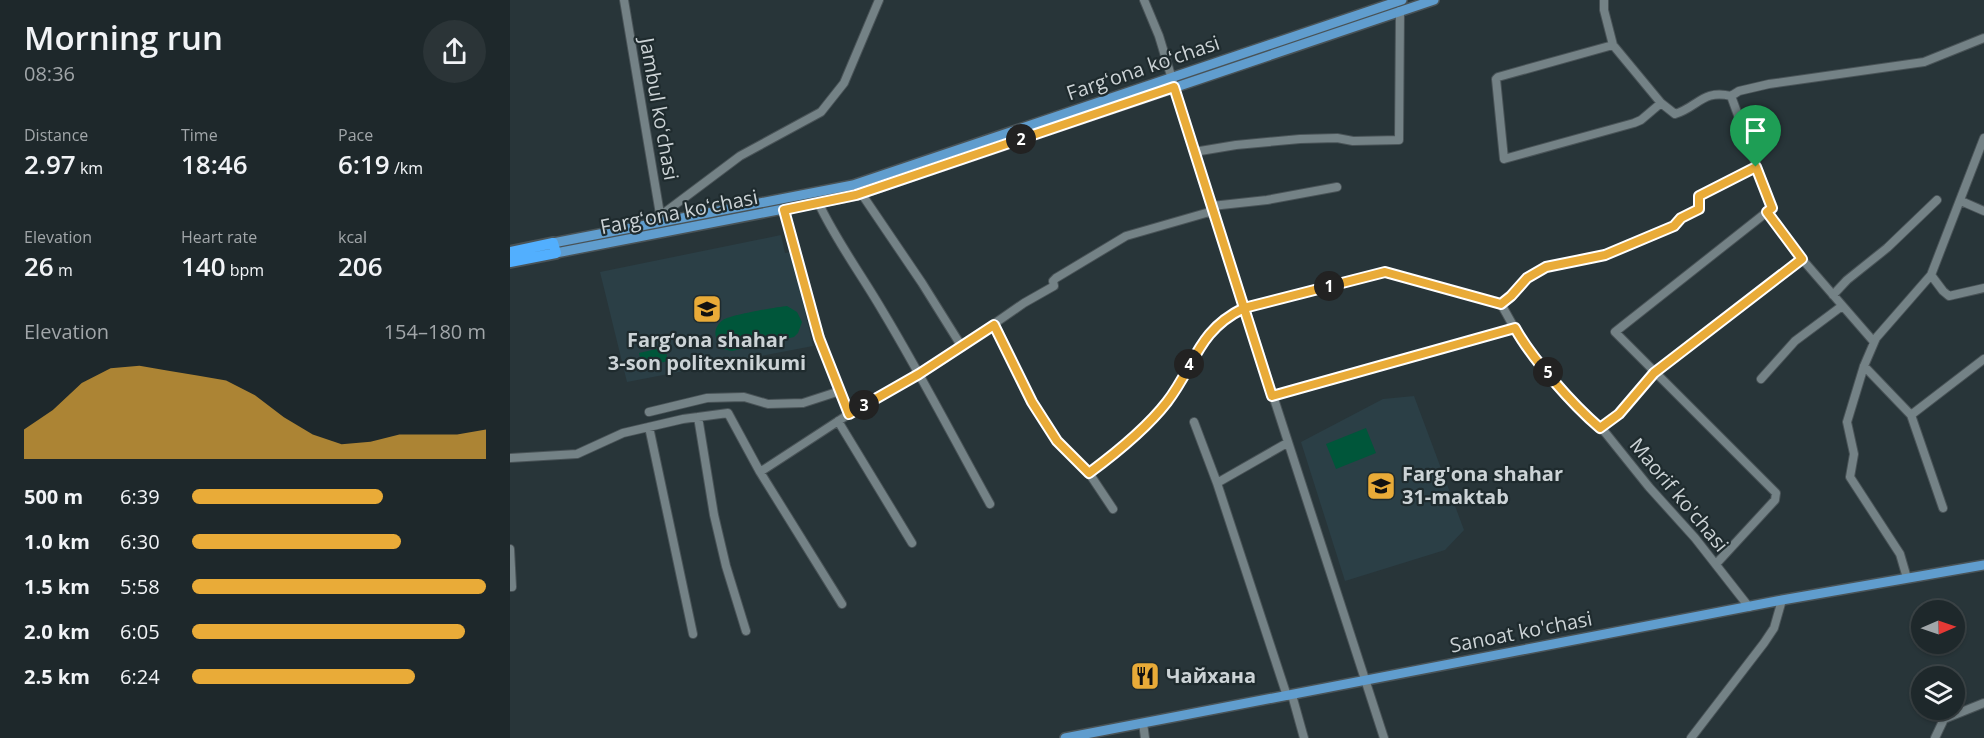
<!DOCTYPE html>
<meta charset="utf-8">
<style>
:root{--surface:#1e282b;--page:#2b3437;--text:#f1f3f6;--muted:#a1a6a9;--line:#3c4447;--accent:#e9ab38}
body{margin:0;font-family:"Open Sans",sans-serif;background:var(--page);color:var(--text);height:100vh;display:flex;flex-direction:column;font-size:22px;white-space:nowrap}
*{box-sizing:border-box;margin:0}
p{font-size:20px;color:var(--muted)}
.icon{flex:none;width:33px;height:33px;fill:none;stroke:currentColor;stroke-width:2;stroke-linecap:round;stroke-linejoin:round}
.map{position:relative;flex:1;overflow:hidden}
.side{display:flex;flex-direction:column;background:var(--surface);width:510px}
.side>*{flex:none}
.needle{width:39px;rotate:88deg}
.tools{position:absolute;left:1401px;top:600px;display:grid;gap:12px}
.tools a{display:grid;place-items:center;width:54px;height:54px;border-radius:50%;background:var(--surface);box-shadow:0 2px 4px #0004,0 0 0 2px var(--line);font-size:30px}
.pin{position:absolute;display:grid;place-items:center;width:51px;height:51px;color:#fff;margin:-62px -26px;border-radius:50% 50% 50% 0;rotate:-45deg;box-shadow:0 0 6px #0007}
.pin .icon{rotate:45deg}
.km{position:absolute;width:30px;height:30px;margin:-15px;border-radius:50%;background:#222;color:#fff;font-size:16px;line-height:30px;text-align:center}
.round{display:grid;place-items:center;flex:none;width:63px;height:63px;border-radius:32px;background:var(--page)}
.headline{display:flex;align-items:center;justify-content:space-between;height:102px;padding:0 24px}
h1{font-size:33px;font-weight:600;line-height:45px}
.stats{display:grid;grid-template-columns:repeat(3,1fr);gap:9px;height:102px;padding:6px 24px}
.stats div{display:grid;align-content:center}
.stats b{font-size:26px;font-weight:600}
.stats small{font-size:16px;font-weight:400}
.stats p{font-size:16px}
.chart{height:168px;padding:12px 24px}
.chart p{display:flex;justify-content:space-between}
.chart svg{width:100%;height:108px;margin-top:6px;fill:var(--accent);opacity:.7}
ul{padding:0 24px;list-style:none;font-size:20px}
li{display:grid;grid-template-columns:96px 72px 1fr;align-items:center;height:45px}
li i{height:15px;border-radius:8px;background:var(--accent)}
main{display:flex;flex:1;min-height:0}
.map>svg:first-child{display:block}
.built{fill:#2b3f46}
.green{fill:#00563a}
.lines{fill:none;stroke-linecap:round;stroke-linejoin:round}
.minor-casing{stroke:#495357;stroke-width:10}
.major-casing{stroke:#495357;stroke-width:12}
.highway-casing{stroke:#495357;stroke-width:14}
.minor{stroke:#748286;stroke-width:8}
.major{stroke:#609dce;stroke-width:9}
.highway{stroke:#52affe;stroke-width:10}
.route-casing{stroke:#fff;stroke-width:12}
.route{stroke:#e9ab38;stroke-width:8}
.labels{text-anchor:middle;stroke-width:4.5;stroke-linejoin:round;paint-order:stroke}
.street-label{font-size:20px;fill:#ccd3d6;stroke:#1f2b2e}
.poi-label{font-size:20px;font-weight:bold;fill:#ccd3d6;stroke:#1f2b2e;text-anchor:start}
</style>
<main>
<section class="side">
<div class="headline"><div><h1>Morning run</h1><p>08:36</p></div><a class="round"><svg class="icon" aria-label="share" viewBox="0 0 24 24"><path d="M12 15V3M7 8l5-5 5 5M5 13v7h14v-7"/></svg></a></div>
<div class="stats">
<div><p>Distance</p><b>2.97<small> km</small></b></div>
<div><p>Time</p><b>18:46</b></div>
<div><p>Pace</p><b>6:19<small> /km</small></b></div>
</div>
<div class="stats">
<div><p>Elevation</p><b>26<small> m</small></b></div>
<div><p>Heart rate</p><b>140<small> bpm</small></b></div>
<div><p>kcal</p><b>206</b></div>
</div>
<div class="chart"><p><span>Elevation</span>154–180 m</p>
<svg viewBox="0 0 160 44" preserveAspectRatio="none"><path d="M0 44V32L10 24L20 13L30 7L40 6L50 8L60 10L70 12L80 18L90 27L100 34L110 38L120 37L130 34L140 34L150 34L160 32V44z"/></svg>
</div>
<ul>
<li><b>500 m</b>6:39<i style="width:65%"></i></li>
<li><b>1.0 km</b>6:30<i style="width:71%"></i></li>
<li><b>1.5 km</b>5:58<i style="width:100%"></i></li>
<li><b>2.0 km</b>6:05<i style="width:93%"></i></li>
<li><b>2.5 km</b>6:24<i style="width:76%"></i></li>
</ul>
</section>
<div class="map">
<svg width="1474" height="738" viewBox="0 0 1474 738">
<rect width="100%" height="100%" fill="#283539"/>
<path class="built" d="M 271,235 L 275,253 L 281,252 L 303,346 L 117,382 L 90,272 Z
M 904,396 L 954,530 L 935,550 L 835,581 L 791,442 L 873,399 Z"/>
<path class="green" d="M 277,306 L 287,312 L 292,322 L 288,333 L 284,337 L 222,351 C 214,350 207,346 206,337 C 204,331 207,324 213,320 C 220,315 267,307 277,306 Z
M 155,347 L 158,361 L 132,367 L 129,353 Z
M 856,428 L 866,453 L 826,469 L 816,444 Z"/>
<g class="lines">
<g class="minor-casing">
<path id="minor" d="M 114,0 L 151,220
M 634,0 L 649,36 L 685,155 L 874,738
M 1094,0 L 1094,10 L 1103,45 L 1151,103 L 1131,120 L 1124,123 L 994,159 L 986,79 L 988,77 L 1103,45
M 1221,96 L 1229,91 L 1259,84 L 1414,62 L 1474,38
M 1151,103 L 1165,114 C 1188,107 1193,89 1221,96 L 1262,208 L 1105,332 L 1266,493 L 1265,500 L 1206,564
M 684,152 L 726,145 L 790,139 L 827,138 L 843,141 L 889,140 L 890,11
M 351,193 L 412,283 L 452,347
M 1451,201 L 1474,211
M 309,204 C 327,242 351,274 372,310 C 410,373 444,439 480,504
M 702,206 L 757,200 L 827,187
M 274,210 L 309,338 L 339,414
M 150,216 L 230,156 L 311,112 L 334,83 L 369,0
M 1292,259 L 1364,342
M 1421,275 L 1474,138
M 1323,295 L 1337,280 L 1377,248 L 1427,200
M 991,304 L 1001,296 L 1017,278 L 1036,267 L 1094,255 L 1164,226 L 1171,218 L 1189,209 L 1189,196 L 1247,167
M 484,325 L 522,402 L 547,441 L 579,473 L 603,509
M 1354,366 L 1401,415 L 1433,508
M 1251,379 L 1285,341 L 1332,306
M 762,396 L 1005,328
M 139,412 L 197,398 L 234,397 L 258,404 L 293,403 L 330,391
M 1401,415 L 1474,359
M 188,417 L 204,515 L 216,566 L 236,631
M 328,421 L 402,543
M 684,422 L 707,483 L 777,696
M 139,427 L 183,634
M 1090,428 L 1109,414 L 1144,373 L 1292,259 L 1257,212
M 0,458 L 67,454 L 113,433 L 173,419 L 218,413 L 250,472 L 332,604
M 250,472 L 339,414 L 432,360 L 514,303 L 544,286 L 543,281 L 546,278 L 616,236 L 703,211
M 579,473 C 606,453 636,429 657,402 C 685,364 687,331 734,308 L 875,272 L 991,304 L 1010,338 L 1041,376 L 1075,415 L 1094,431 L 1139,487 L 1185,538 L 1239,607
M 707,483 L 777,443
M 0,549 L 2,587 L 0,587
M 1397,578 L 1390,554 L 1340,477 L 1344,454 L 1337,422 L 1354,366 L 1366,338 L 1421,275 L 1433,291 L 1439,296 L 1474,288
M 782,695 L 794,738
M 633,723 L 635,738
M 1181,738 L 1254,643 L 1264,628 L 1272,600
M 1425,738 L 1434,719 L 1474,703"/>
</g>
<g class="major-casing">
<path id="major" d="M 43,243 L 343,185 L 892,0
M 46,253 L 346,195 L 924,0
M 555,738 L 1272,600 L 1474,565"/>
</g>
<g class="highway-casing">
<path id="highway" d="M 0,252 L 43,243 L 46,253 L 0,262"/>
</g>
<use href="#minor" class="minor"/>
<use href="#major" class="major"/>
<use href="#highway" class="highway"/>
</g>
<g class="lines">
<g class="route-casing">
<path id="route" d="M 1246,167 L 1189,196 L 1189,209 L 1171,218 L 1164,226 L 1095,255 L 1036,267 L 1017,278 L 1001,296 L 991,304 L 875,272 L 734,308 L 664,87 L 346,195 L 274,210 L 309,338 L 339,414 L 409,374 L 484,325 L 522,402 L 547,441 L 579,473 C 606,453 636,429 657,402 C 686,364 687,331 734,308 L 762,396 L 1005,328 C 1022,359 1063,405 1090,428 L 1109,414 L 1144,373 L 1292,259 L 1257,212 L 1262,208 L 1246,167"/>
</g>
<use href="#route" class="route"/>
</g>
<defs>
<g id="university-square" transform="scale(1.5)"><rect x="-9" y="-9" width="18" height="18" rx="4" fill="#e9ab38" stroke="#1f2b2e"/><path d="M0-5L7-2L0 1L-7-2ZM-4 1L0 2.5L4 1V4Q0 6-4 4Z" fill="#111"/></g>
<g id="school-square" transform="scale(1.5)"><rect x="-9" y="-9" width="18" height="18" rx="4" fill="#e9ab38" stroke="#1f2b2e"/><path d="M0-5L7-2L0 1L-7-2ZM-4 1L0 2.5L4 1V4Q0 6-4 4Z" fill="#111"/></g>
<g id="restaurant-square" transform="scale(1.5)"><rect x="-9" y="-9" width="18" height="18" rx="4" fill="#e9ab38" stroke="#1f2b2e"/><path d="M-5-6h1v4h1v-4h1v4h1v-4h1v5L-1.5 .5V6h-2V.5L-5-1ZM5-6V6H3V1.5H1.5Q1.5-4 5-6Z" fill="#111"/></g>
</defs>
<g fill-rule="evenodd">
<use href="#university-square" x="197" y="309"/>
<use href="#school-square" x="871" y="486"/>
<use href="#restaurant-square" x="635" y="676"/>
</g>
<g class="labels">
<g class="street-label">
<text transform="translate(633 68) rotate(-19)" y="7">Fargʻona koʻchasi</text>
<text transform="translate(149 109) rotate(80)" y="7">Jambul koʻchasi</text>
<text transform="translate(169 212) rotate(-11)" y="7">Fargʻona koʻchasi</text>
<text transform="translate(1169 495) rotate(50)" y="7">Maorif ko'chasi</text>
<text transform="translate(1011 632) rotate(-11)" y="7">Sanoat ko'chasi</text>
</g>
<g class="poi-label">
<text x="197" y="347" text-anchor="middle">Farg‘ona shahar<tspan x="197" dy="23">3-son politexnikumi</tspan></text>
<text x="892" y="481">Farg'ona shahar<tspan x="892" dy="23">31-maktab</tspan></text>
<text x="656" y="683">Чайхана</text>
</g>
</g>
</svg>
<div class="tools">
<a><svg class="needle" viewBox="-14 -14 28 28"><path d="M0-13l5 13h-10z" fill="#e53935"/><path d="M0 13l5-13h-10z" fill="#a1a6a9"/></svg></a>
<a><svg class="icon" aria-label="layers" viewBox="0 0 24 24"><path d="M12 4l9 5-9 5-9-5zM3 14l9 5 9-5"/></svg></a>
</div>
<div class="pin" style="left:1246px;top:167px;background:#1e9e55"><svg class="icon" aria-label="arrive" viewBox="0 0 24 24"><path d="M6 21V4h12l-3 4 3 4H6"/></svg></div>
<b class="km" style="left:819px;top:286px">1</b>
<b class="km" style="left:511px;top:139px">2</b>
<b class="km" style="left:354px;top:405px">3</b>
<b class="km" style="left:679px;top:364px">4</b>
<b class="km" style="left:1038px;top:372px">5</b>
</div>
</main>
